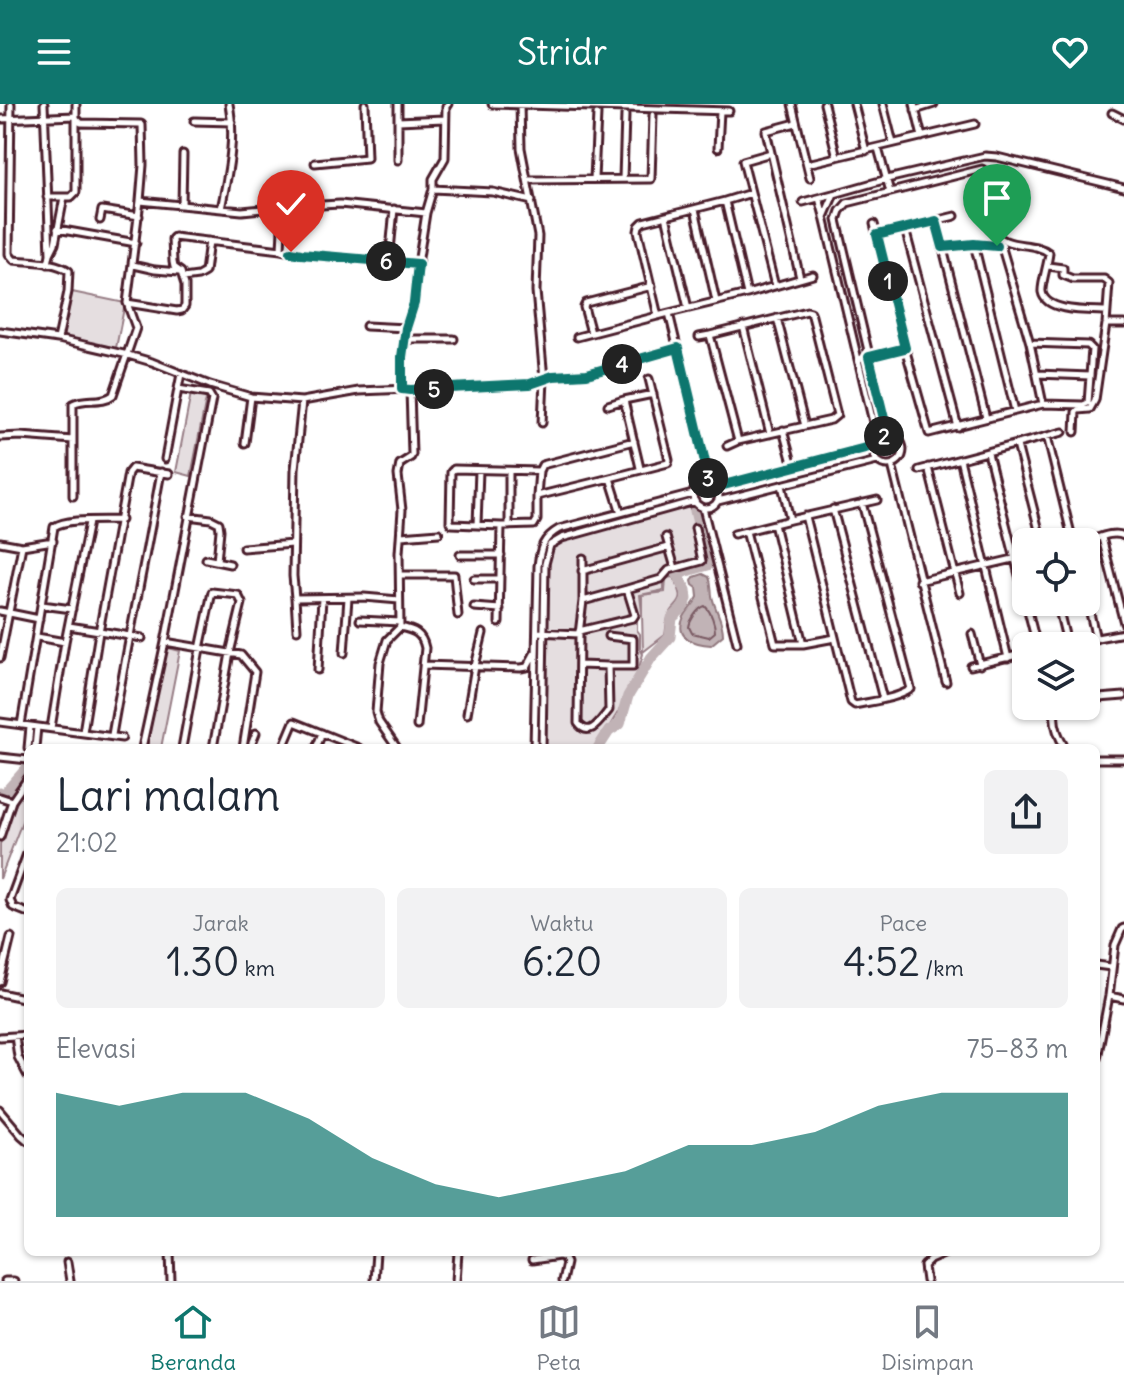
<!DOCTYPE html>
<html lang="id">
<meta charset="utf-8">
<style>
:root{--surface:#fff;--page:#f2f2f3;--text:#1f2937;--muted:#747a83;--line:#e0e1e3;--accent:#0f766e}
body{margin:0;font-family:Delius,sans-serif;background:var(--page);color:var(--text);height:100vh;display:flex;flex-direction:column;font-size:30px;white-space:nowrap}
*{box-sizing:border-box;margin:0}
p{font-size:26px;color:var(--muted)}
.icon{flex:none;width:44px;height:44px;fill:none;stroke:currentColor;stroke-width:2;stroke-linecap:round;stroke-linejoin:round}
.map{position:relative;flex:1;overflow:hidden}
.drawer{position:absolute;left:24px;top:640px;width:1076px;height:512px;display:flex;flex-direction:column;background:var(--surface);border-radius:12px;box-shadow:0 2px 6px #0004}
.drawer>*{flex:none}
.fabs{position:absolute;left:1012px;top:424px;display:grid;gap:16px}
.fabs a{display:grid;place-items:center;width:88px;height:88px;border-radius:12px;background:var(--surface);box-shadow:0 2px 6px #0004;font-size:40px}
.pin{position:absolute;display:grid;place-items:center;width:68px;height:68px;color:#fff;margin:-82px -34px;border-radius:50% 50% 50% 0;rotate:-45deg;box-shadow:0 0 8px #0007}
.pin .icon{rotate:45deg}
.km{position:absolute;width:40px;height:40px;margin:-20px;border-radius:50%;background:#222;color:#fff;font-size:22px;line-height:40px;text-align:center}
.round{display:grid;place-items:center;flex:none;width:84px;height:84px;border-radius:12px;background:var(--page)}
.head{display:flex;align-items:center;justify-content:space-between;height:136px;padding:0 32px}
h1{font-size:44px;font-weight:600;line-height:60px}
.metrics{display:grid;grid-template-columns:repeat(3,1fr);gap:12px;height:136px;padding:8px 32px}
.metrics div{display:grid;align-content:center;border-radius:12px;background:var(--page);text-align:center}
.metrics b{font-size:40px;font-weight:600}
.metrics small{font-size:22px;font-weight:400}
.metrics p{font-size:22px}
.chart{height:224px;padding:16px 32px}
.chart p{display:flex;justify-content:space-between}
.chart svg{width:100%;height:144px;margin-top:8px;fill:var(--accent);opacity:.7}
header{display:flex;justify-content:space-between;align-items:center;height:104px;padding:0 32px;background:var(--accent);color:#fff;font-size:36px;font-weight:600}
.dock{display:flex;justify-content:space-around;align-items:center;height:112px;border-top:2px solid var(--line);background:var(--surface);font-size:22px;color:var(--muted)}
.dock a{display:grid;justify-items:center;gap:4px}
.dock .selected{color:var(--accent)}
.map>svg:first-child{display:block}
.green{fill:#e5dee0;stroke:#987e86;stroke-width:2}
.water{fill:#c1b3b6;stroke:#91787e;stroke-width:2}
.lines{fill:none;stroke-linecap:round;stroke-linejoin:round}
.shore{stroke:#7a5a63;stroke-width:2}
.river{stroke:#c1b3b6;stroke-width:11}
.street-casing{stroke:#4a1f2b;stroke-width:11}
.street{stroke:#fff;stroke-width:5}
.route-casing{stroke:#fff;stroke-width:16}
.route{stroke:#0f766e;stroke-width:10}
</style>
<header><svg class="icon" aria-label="menu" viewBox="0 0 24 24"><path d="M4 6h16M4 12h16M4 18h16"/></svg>Stridr<svg class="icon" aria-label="heart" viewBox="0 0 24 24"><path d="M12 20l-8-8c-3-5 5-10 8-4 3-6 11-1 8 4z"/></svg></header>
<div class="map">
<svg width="1124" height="1177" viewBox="0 0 1124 1177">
<rect width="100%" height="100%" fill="#fff"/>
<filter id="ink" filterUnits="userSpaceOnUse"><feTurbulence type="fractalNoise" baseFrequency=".0125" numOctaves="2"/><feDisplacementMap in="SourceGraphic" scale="16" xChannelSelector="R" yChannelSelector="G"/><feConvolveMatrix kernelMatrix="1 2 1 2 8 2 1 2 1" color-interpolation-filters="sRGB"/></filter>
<g filter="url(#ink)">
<path class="green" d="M 72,188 L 125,199 L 116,244 L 63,233 Z
M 191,289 L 203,290 L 206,295 L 191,372 L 176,368 Z
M 688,403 L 693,408 L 704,459 L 664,472 L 664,486 L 640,491 L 642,509 L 642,491 L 665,488 L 666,474 L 673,473 C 691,504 672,496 667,517 C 666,522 666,526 665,531 L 643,548 L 642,510 L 637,513 L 637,526 L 640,530 L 640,545 L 643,550 C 635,584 614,616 595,644 L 544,644 L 550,446 L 557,438 Z
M 165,543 L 180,547 L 161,644 L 147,644 Z
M 28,678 L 28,702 L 0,775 L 0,740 L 20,690 Z"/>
<path class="water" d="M 703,470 L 709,473 C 712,480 711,484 712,492 C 715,507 723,515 723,531 L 711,541 C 696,540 675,535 683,515 C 686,507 694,501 698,493 L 697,484 L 693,481 L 692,477 L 694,473 Z"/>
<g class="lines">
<path class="shore" d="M 705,502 C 711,508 715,519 715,528 L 709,533 L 692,529 L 689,523 C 690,516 698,504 705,502 Z"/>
<path class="river" d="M 598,644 L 609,627 L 620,620 L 628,592 L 651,554 L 670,533 L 672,514 L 682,505 L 687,495 L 686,486 L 677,470 L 708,461 L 695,407
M 0,689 L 4,690 L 28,663"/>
<g class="street-casing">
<path id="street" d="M 11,0 L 9,150 L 14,156 C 32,158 55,157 69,167 L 68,188 L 58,235
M 44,0 L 50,150 L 48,160
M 398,0 L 398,56
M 492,0 L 729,7
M 520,0 L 521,44 L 538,132 L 536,187 L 544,275 L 542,319
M 792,0 L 810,74
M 824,0 L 837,53
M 854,0 L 866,47
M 883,0 L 893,39
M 914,0 L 922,33
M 915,6 L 934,0
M 1112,9 L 1124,15
M 76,14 L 81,19 L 141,20 L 142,21 L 143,61 L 140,97
M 0,15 L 76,12
M 194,17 L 232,18
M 398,17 L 444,15
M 796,19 L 766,27 L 800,174
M 718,44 L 720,7
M 878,44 L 890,88
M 771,49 L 743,57 L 775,182
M 315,59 L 367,54 L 365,0
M 807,60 L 975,20
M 594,75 L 597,10
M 623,75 L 625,11
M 528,76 L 651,75 L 653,11
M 433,85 L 493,88 L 532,97
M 47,93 L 71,93 L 76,88 L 76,0
M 819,94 L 824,112
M 725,97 L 751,89
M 803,98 L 833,90
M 182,101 L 183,50
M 283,103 L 281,146 L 301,150 L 418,160
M 221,105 C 228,70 236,35 229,0
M 695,105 L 716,197
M 666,112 L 688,204
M 100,116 L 102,106 L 139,112
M 936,117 L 986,314
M 874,120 L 905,244 L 929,329 L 1043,300 L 1083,301 L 1088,299 L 1092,245 L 1088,241 L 1030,239
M 57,125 L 136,139
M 905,125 L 958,323
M 877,131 L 955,112
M 974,140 L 1015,307
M 943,143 C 962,142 984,137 1002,144 L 1030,239 L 1043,300
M 50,150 L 55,140 L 64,93
M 389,157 L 394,105
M 133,161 L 155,166 L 179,168
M 1048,162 L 1063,164 L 1063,171 L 1073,175 L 1104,175 L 1109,179 L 1106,220 L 1095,296 L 1090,305 L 1078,306 L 1076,308 L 1075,328
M 183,174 L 198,172 L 205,168 L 209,137
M 127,199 L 177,207 L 182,206 L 185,202 L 185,181 L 181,168 L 174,163 L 173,158 L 172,135 L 174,133 L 281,146
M 669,209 L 747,190 L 813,171
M 658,212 L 638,127 L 639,122 L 643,118 L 725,97 L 747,190
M 777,214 L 805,322
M 1106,220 L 1124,220
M 366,222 L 406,224
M 743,222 L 770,330
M 0,227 L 58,235 L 128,251 L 152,258 L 210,281 L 251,293 L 302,297 L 359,287 L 530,280 L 553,272 L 587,270 L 678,244
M 591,229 L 584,203 L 586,199 L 652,182
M 710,231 L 807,207 L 811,208 L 837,311 L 831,316 L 738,337 L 727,342
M 577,233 L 669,209 L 710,379
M 699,233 L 710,231 L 738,337
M 404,235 L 454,235
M 858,255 L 905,244
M 1037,270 L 1090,272
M 402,285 L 402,253 L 406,224 L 414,199 L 418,160 L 426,109 L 433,85 L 433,75 L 445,54 L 446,2 L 448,0
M 302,297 L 295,365 L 293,472 L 295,494 L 364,493 L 399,496
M 608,301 L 624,296
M 783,326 L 793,362
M873 346a15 15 0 1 1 30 0a15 15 0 1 1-30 0Z
M 888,331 L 837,116 L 840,107 L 847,99 L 982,65 L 987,70 L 990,124 C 1007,148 1030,135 1049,149 C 1048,160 1041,181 1042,188 C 1046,209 1091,206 1107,207
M 1047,332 L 1073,438
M 0,333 L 21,332 L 73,336
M 877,335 L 824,113 L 834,90 L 887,75 L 985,52 L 997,53 L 1124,84
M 245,339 L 251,293
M 1017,341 L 1042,438
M 988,349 L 1037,542
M 165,355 L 178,285
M 960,355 L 1008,554
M 892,361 L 946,578
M 928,363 L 960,489
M 640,364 L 624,296 L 653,290
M 919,366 L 1063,328
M 509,367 L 509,422
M 610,374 L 537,392 L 539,367 L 542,361 L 634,337
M693 391a13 13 0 1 1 26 0a13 13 0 1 1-26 0Z
M 716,383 L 873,342
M 73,392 L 73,300 C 85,293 102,300 113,291 L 136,224 L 127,199 L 140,97 L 242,107 L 283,103 L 340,100 L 426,109
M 537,392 L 537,416 L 534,421 L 501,422 L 452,420 L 450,418 L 451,368 L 454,365 L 539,367
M 718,397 L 877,357
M 703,404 L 737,539
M 833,405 L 883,595
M 621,409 L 610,374 L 668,359 L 669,356 L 649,275
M 188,412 L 211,415 L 219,419 L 220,426 L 217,457
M 805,412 L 851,598 L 855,601 C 873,597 896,595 911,585 L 862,399
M 790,416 L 877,396
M 774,420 L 803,540
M 477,421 L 479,366
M 746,427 L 775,540 L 803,540 L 835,534
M 734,430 L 790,416 L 782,381
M 401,432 L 439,429
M 666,433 L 675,464
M 1102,434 L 1124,519
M 0,438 L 22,442 L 53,437
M 1085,438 C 1097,435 1112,426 1124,432
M 243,444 L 293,440
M 460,451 L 501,451
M 206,455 L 230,460
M 582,467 L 669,443
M 400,471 L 454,471 L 458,511
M 474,475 L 500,475
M 919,477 L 1026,452
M 627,485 L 661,475 L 669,466 L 702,457 L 695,424
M 1086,492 L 1096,535
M 295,494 L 297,526
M 1057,498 L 1067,539
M 42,501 L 72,505
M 474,503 L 500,505
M 0,507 L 39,515
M 360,516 L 400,518
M 499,519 L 501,422
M 69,522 L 142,534
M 400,523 C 414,526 422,529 425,544 L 417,622
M 579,527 L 633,514 L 635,511 L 627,485 L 583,497
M 537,528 L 579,530 L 583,497 L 583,454
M 579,530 L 578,619 C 590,636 601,615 609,606 L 608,562 L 633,562 L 633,535 L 608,532
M 972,530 L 980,561
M 37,533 L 65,538
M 165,538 L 241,551 L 255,568 L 243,644
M 1054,542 L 1124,529
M 344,549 L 348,494
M 0,554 L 22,442
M 423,561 L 521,564 L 527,563 L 534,550
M 579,561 L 608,562
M 971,562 L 1026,549
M 318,566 L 322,494
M 1086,595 L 1124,592
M 1057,602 C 1051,615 1058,632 1065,644
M 467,610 L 475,562 L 483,529
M 0,618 L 122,634
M 21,621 L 54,423 C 68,414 102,417 121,416
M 51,624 L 65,538 L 89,418
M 83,628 L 99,528 L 128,369 L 132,364 L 169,370
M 112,631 C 127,543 145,456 161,368
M 28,644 L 30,623
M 35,644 L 37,623
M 142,644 L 165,538 L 212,295 L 209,290 L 178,285 L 181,270
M 182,644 L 200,545 L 212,488 L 238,491 L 242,499 L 230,549 L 213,644
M 250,644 L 256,629
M 283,644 L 294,618 L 359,644
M 316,644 L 322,629
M 397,644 L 379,618 L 376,608 L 380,559 L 387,536 L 400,523 L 399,449 L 402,406 L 398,371 L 400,360 L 411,353 L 412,350 L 410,286
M 534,644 L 538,462 C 540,444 543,434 559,425 L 693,390
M 542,644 L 545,460 L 550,441 L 562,434 L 695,397
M 0,653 L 28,656
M 1096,655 L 1124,655
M 0,693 L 12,697
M 0,733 L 12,697 L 28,674
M 28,747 L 10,796 L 13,803 L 28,809
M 1096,861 L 1111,863
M 0,878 L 11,833
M 0,889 L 28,895
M 1109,892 L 1124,895
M 15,932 L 18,953 L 28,972
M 0,933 L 28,931
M 1096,960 L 1109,892 L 1115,841 L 1122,825 L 1124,824
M 0,1006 L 21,1031 L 28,1037
M 170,1148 L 171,1177
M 532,1156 L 559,1152 L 563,1153 L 566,1159 L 562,1177
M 67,1158 L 70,1177
M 5,1177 L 14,1177
M 374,1177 L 376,1148
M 456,1177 L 458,1148
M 926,1177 L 924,1162 L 930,1156 L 948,1148"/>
</g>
<use href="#street" class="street"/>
</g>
</g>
<g class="lines" filter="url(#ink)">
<g class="route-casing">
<path id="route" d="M 291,148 L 301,150 L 418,160 L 414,199 L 406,224 L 402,253 L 402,285 L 410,286 L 530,280 L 553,272 L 587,270 L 678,244 L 710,379 L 716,383 L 873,342 L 880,333 L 888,331 L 869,253 L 905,244 L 877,131 L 936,117 L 943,143 L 974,140 L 997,142"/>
</g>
<use href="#route" class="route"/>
</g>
</svg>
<div class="fabs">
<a><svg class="icon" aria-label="locate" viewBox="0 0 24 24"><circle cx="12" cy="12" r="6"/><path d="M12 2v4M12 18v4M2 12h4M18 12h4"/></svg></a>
<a><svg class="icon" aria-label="layers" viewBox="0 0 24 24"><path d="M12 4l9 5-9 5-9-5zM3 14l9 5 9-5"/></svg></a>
</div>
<div class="pin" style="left:997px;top:142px;background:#1e9e55"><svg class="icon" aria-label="arrive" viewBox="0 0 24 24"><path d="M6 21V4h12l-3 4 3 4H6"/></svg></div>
<div class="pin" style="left:291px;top:148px;background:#d93025"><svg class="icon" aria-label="check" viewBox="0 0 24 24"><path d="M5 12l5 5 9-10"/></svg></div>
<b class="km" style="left:888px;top:177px">1</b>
<b class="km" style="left:884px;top:332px">2</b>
<b class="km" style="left:708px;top:374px">3</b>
<b class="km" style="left:622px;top:260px">4</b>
<b class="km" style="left:434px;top:285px">5</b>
<b class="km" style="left:386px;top:157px">6</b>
<section class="drawer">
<div class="head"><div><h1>Lari malam</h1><p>21:02</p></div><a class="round"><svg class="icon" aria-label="share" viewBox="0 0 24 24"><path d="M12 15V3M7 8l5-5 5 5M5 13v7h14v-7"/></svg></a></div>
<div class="metrics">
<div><p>Jarak</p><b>1.30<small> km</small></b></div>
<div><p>Waktu</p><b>6:20</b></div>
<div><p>Pace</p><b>4:52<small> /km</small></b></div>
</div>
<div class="chart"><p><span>Elevasi</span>75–83 m</p>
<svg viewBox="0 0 160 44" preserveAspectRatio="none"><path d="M0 44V6L10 10L20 6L30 6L40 14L50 26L60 34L70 38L80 34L90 30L100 22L110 22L120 18L130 10L140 6L150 6L160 6V44z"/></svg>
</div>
</section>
</div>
<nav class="dock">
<a class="selected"><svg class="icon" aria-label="home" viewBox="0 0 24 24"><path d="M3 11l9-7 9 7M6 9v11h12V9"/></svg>Beranda</a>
<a><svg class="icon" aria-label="map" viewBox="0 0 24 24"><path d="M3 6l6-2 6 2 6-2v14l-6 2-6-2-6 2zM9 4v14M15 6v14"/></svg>Peta</a>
<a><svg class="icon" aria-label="saved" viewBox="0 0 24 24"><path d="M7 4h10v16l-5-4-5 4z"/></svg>Disimpan</a>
</nav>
